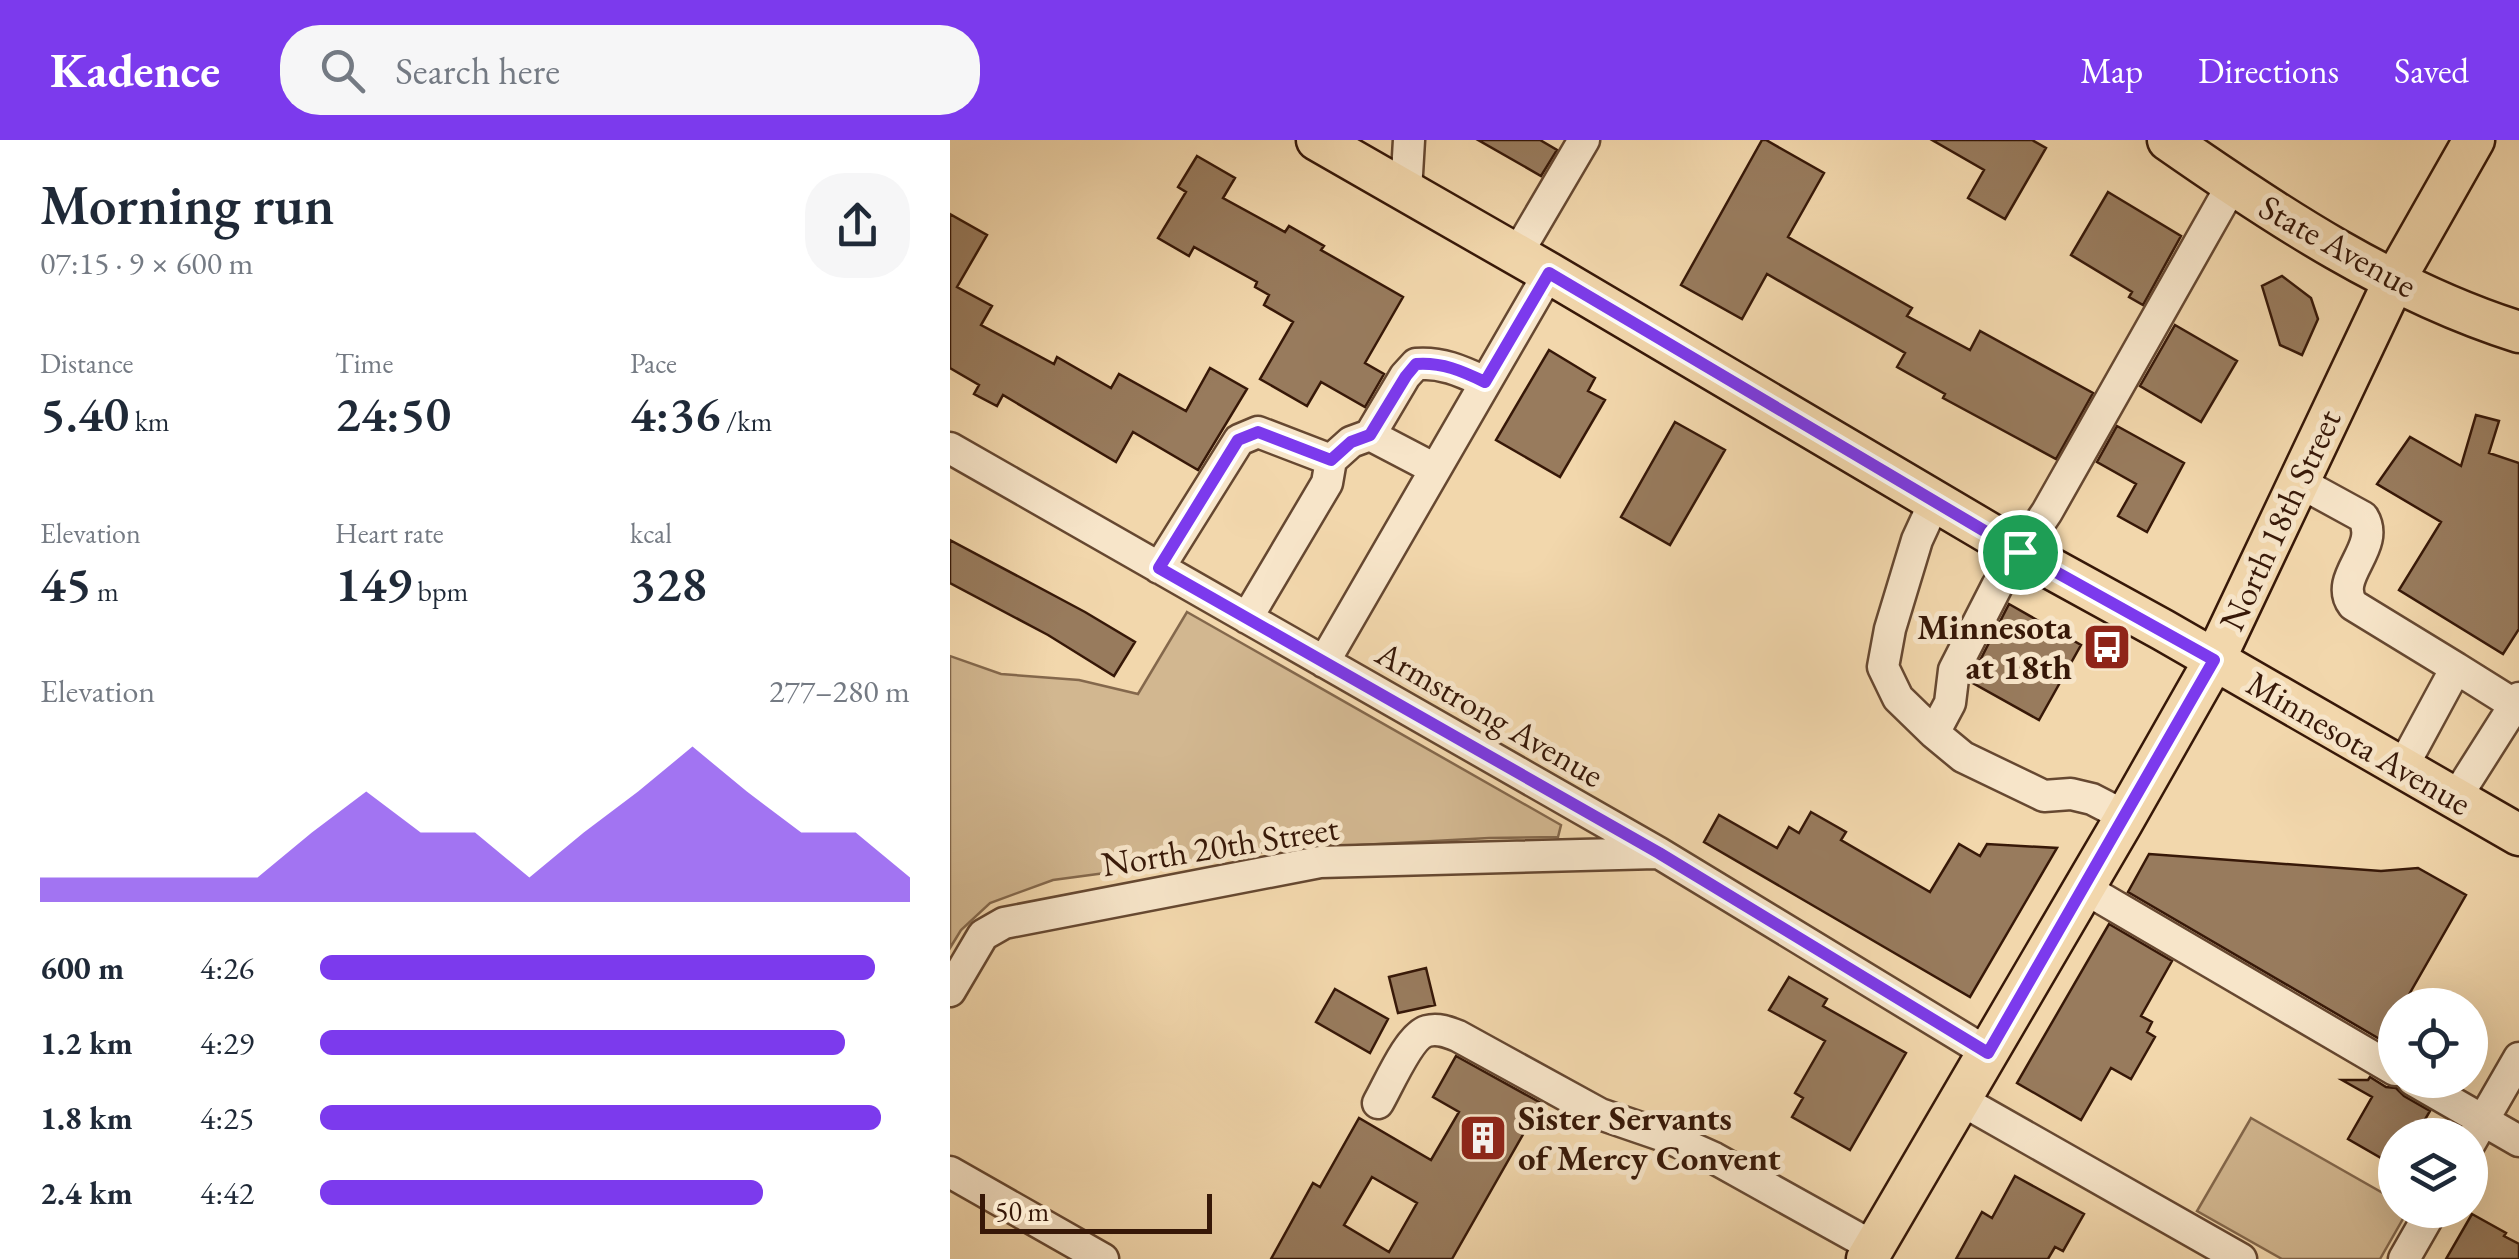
<!DOCTYPE html>
<meta charset="utf-8">
<style>
:root{--surface:#fff;--page:#f6f6f7;--text:#1f2937;--muted:#747a83;--accent:#7c3aed}
body{margin:0;font-family:"EB Garamond",serif;background:var(--page);color:var(--text);height:100vh;display:flex;flex-direction:column;font-size:38px;white-space:nowrap}
*{box-sizing:border-box;margin:0}
p{font-size:32px;color:var(--muted)}
.icon{flex:none;width:55px;height:55px;fill:none;stroke:currentColor;stroke-width:2;stroke-linecap:round;stroke-linejoin:round}
.map{position:relative;flex:1;overflow:hidden}
.drawer{display:flex;flex-direction:column;background:var(--surface);width:950px}
.drawer>*{flex:none}
.fabs{position:absolute;left:1428px;top:848px;display:grid;gap:20px}
.fabs a{display:grid;place-items:center;width:110px;height:110px;border-radius:50%;background:var(--surface);box-shadow:0 10px 40px #0002;font-size:50px}
.scale{position:absolute;left:30px;bottom:25px;width:232px;box-sizing:border-box;padding-left:10px;border:5px solid #371808;border-top:0;font-size:28px;line-height:35px;white-space:nowrap;color:#371808;-webkit-text-stroke:8px #f7e5c9;paint-order:stroke}
.pin{position:absolute;display:grid;place-items:center;width:85px;height:85px;color:#fff;margin:-42px;border:5px solid #fff;border-radius:50%;box-shadow:0 2px 10px #0007}
.round{display:grid;place-items:center;flex:none;width:105px;height:105px;border-radius:40px;background:var(--page)}
.summary{display:flex;align-items:center;justify-content:space-between;height:170px;padding:0 40px}
h1{font-size:55px;font-weight:600;line-height:75px}
.figures{display:grid;grid-template-columns:repeat(3,1fr);gap:15px;height:170px;padding:10px 40px}
.figures div{display:grid;align-content:center}
.figures b{font-size:50px;font-weight:600}
.figures small{font-size:28px;font-weight:400}
.figures p{font-size:28px}
.chart{height:280px;padding:20px 40px}
.chart p{display:flex;justify-content:space-between}
.chart svg{width:100%;height:180px;margin-top:10px;fill:var(--accent);opacity:.7}
ul{padding:0 40px;list-style:none;font-size:32px}
li{display:grid;grid-template-columns:160px 120px 1fr;align-items:center;height:75px}
li i{height:25px;border-radius:12px;background:var(--accent)}
header{display:flex;align-items:center;gap:60px;box-sizing:border-box;height:140px;padding:0 50px;background:var(--accent);color:#fff}
header strong{font-size:48px}
nav{display:flex;gap:55px;margin-inline-start:auto;font-size:35px}
.search{width:700px;height:90px;background:var(--page);display:flex;align-items:center;gap:25px;box-sizing:border-box;padding:0 35px;border-radius:40px;color:var(--muted);font-size:38px}
main{display:flex;flex:1;min-height:0}
.map>svg:first-child{display:block}
.green{fill:#d2b790;stroke:#84684c;stroke-width:2.5}
.building{fill:#987b5d;stroke:#371808;stroke-width:2.5;fill-rule:evenodd}
.lines{fill:none;stroke-linecap:round;stroke-linejoin:round}
.minor-casing{stroke:#664831;stroke-width:35}
.major-casing{stroke:#371808;stroke-width:45}
.minor{stroke:#f7e5c9;stroke-width:30}
.major{stroke:#f2d7ac;stroke-width:40}
.route-casing{stroke:#fff;stroke-width:20}
.route{stroke:#7c3aed;stroke-width:12}
.labels{text-anchor:middle;stroke-width:10;stroke-linejoin:round;paint-order:stroke}
.street-label{font-size:35px;fill:#371808;stroke:#f7e5c9}
.poi-label{font-size:35px;font-weight:bold;fill:#371808;stroke:#f7e5c9;text-anchor:end}
</style>
<header>
<strong>Kadence</strong>
<div class="search"><svg class="icon" aria-label="search" viewBox="0 0 24 24"><circle cx="10" cy="10" r="6"/><path d="M15 15l6 6"/></svg>Search here</div>
<nav><a>Map</a><a>Directions</a><a>Saved</a></nav>
</header>
<main>
<section class="drawer">
<div class="summary"><div><h1>Morning run</h1><p>07:15 · 9 × 600 m</p></div><a class="round"><svg class="icon" aria-label="share" viewBox="0 0 24 24"><path d="M12 15V3M7 8l5-5 5 5M5 13v7h14v-7"/></svg></a></div>
<div class="figures">
<div><p>Distance</p><b>5.40<small> km</small></b></div>
<div><p>Time</p><b>24:50</b></div>
<div><p>Pace</p><b>4:36<small> /km</small></b></div>
</div>
<div class="figures">
<div><p>Elevation</p><b>45<small> m</small></b></div>
<div><p>Heart rate</p><b>149<small> bpm</small></b></div>
<div><p>kcal</p><b>328</b></div>
</div>
<div class="chart"><p><span>Elevation</span>277–280 m</p>
<svg viewBox="0 0 160 44" preserveAspectRatio="none"><path d="M0 44V38L10 38L20 38L30 38L40 38L50 27L60 17L70 27L80 27L90 38L100 27L110 17L120 6L130 17L140 27L150 27L160 38V44z"/></svg>
</div>
<ul>
<li><b>600 m</b>4:26<i style="width:94%"></i></li>
<li><b>1.2 km</b>4:29<i style="width:89%"></i></li>
<li><b>1.8 km</b>4:25<i style="width:95%"></i></li>
<li><b>2.4 km</b>4:42<i style="width:75%"></i></li>
</ul>
</section>
<div class="map">
<svg width="1569" height="1119" viewBox="0 0 1569 1119">
<rect width="100%" height="100%" fill="#f2d7ac"/>
<filter id="stains"><feTurbulence type="fractalNoise" baseFrequency=".002" numOctaves="4"/><feColorMatrix values="0 0 0 0 .2 0 0 0 0 .09 0 0 0 0 .02 0 0 0 .5 -.17"/></filter>
<radialGradient id="worn" r=".72"><stop offset=".6" stop-color="#630" stop-opacity="0"/><stop offset="1" stop-color="#630" stop-opacity=".3"/></radialGradient>
<path class="green" d="M 237,472 L 611,685 L 608,697 L 539,698 L 336,709 L 103,740 L 40,763 L 11,790 L 0,808 L 0,516 L 51,534 L 129,540 L 188,554 Z
M 1301,978 L 1445,1060 L 1445,1070 L 1458,1070 L 1430,1119 L 1332,1119 L 1247,1071 Z"/>
<path class="building" d="M 528,0 L 590,0 L 607,10 L 591,36 Z
M 812,0 L 816,0 L 874,33 L 838,97 L 962,168 L 957,176 L 1020,210 L 1030,191 L 1143,253 L 1106,319 L 993,258 L 995,254 L 947,227 L 955,213 L 817,134 L 792,179 L 731,145 Z
M 982,0 L 1082,0 L 1096,8 L 1055,79 L 1018,58 L 1034,30 Z
M 247,16 L 285,38 L 273,58 L 335,92 L 339,86 L 374,106 L 371,110 L 453,157 L 415,223 L 434,234 L 415,267 L 371,242 L 357,266 L 310,239 L 343,182 L 314,165 L 319,155 L 305,147 L 307,142 L 244,107 L 239,116 L 208,98 L 236,52 L 228,47 Z
M 1158,52 L 1231,96 L 1193,165 L 1179,157 L 1182,152 L 1121,115 Z
M 0,74 L 37,95 L 7,147 L 42,166 L 31,185 L 104,224 L 107,217 L 161,248 L 169,234 L 236,271 L 260,228 L 297,249 L 248,330 L 183,292 L 166,322 L 53,255 L 47,266 L 24,254 L 29,245 L 0,228 Z
M 1332,136 L 1361,158 L 1368,179 L 1352,215 L 1330,205 L 1312,146 Z
M 1225,185 L 1287,221 L 1251,282 L 1190,246 Z
M 599,210 L 645,238 L 638,251 L 655,260 L 610,337 L 546,300 Z
M 1526,275 L 1549,281 L 1539,313 L 1569,323 L 1569,489 L 1553,514 L 1449,450 L 1491,382 L 1427,344 L 1460,297 L 1511,326 Z
M 725,282 L 775,310 L 720,405 L 671,377 Z
M 1167,286 L 1234,323 L 1197,392 L 1168,376 L 1186,344 L 1147,322 Z
M 0,400 L 135,472 L 185,502 L 164,536 L 98,495 L 0,443 Z
M 1059,464 L 1131,505 L 1089,580 L 1021,542 L 1022,536 Z
M 861,672 L 896,692 L 891,700 L 980,752 L 1009,704 L 1030,716 L 1037,704 L 1107,708 L 1020,857 L 754,702 L 769,675 L 827,708 L 839,687 L 849,693 Z
M 1199,714 L 1431,731 L 1468,728 L 1516,755 L 1453,865 L 1445,865 L 1445,908 L 1178,752 Z
M 1159,784 L 1222,821 L 1191,876 L 1202,882 L 1197,892 L 1205,897 L 1181,939 L 1161,928 L 1131,980 L 1067,943 Z
M 476,828 L 485,865 L 448,873 L 439,837 Z
M 839,837 L 877,859 L 873,866 L 956,913 L 900,1010 L 842,977 L 853,958 L 845,953 L 875,901 L 819,870 Z
M 385,849 L 438,879 L 420,913 L 366,882 Z
M 506,916 L 591,963 L 502,1119 L 321,1119 L 363,1043 L 370,1047 L 409,978 L 481,1020 L 509,972 L 483,957 ZM 422,1037 L 467,1063 L 439,1112 L 394,1085 Z
M 1420,937 L 1436,947 L 1446,948 L 1454,956 L 1480,971 L 1466,995 L 1445,995 L 1445,1026 L 1398,999 L 1422,957 L 1392,940 L 1418,940 Z
M 1065,1036 L 1134,1074 L 1113,1111 L 1105,1107 L 1098,1119 L 1006,1119 L 1032,1072 L 1042,1078 Z
M 1522,1074 L 1556,1093 L 1554,1096 L 1569,1104 L 1569,1119 L 1496,1119 Z"/>
<g class="lines">
<g class="minor-casing">
<path id="minor" d="M 456,51 L 459,0
M 567,114 L 634,0
M 420,295 L 455,236 L 466,224 C 492,222 511,231 535,242
M 0,308 L 709,713 L 1038,913
M 381,320 L 401,302 L 420,295 L 485,329
M 1349,342 L 1413,377 C 1432,408 1382,437 1403,465 L 1506,528 L 1452,628
M 985,361 L 967,400 L 940,489 L 933,527 L 948,558 L 984,593 L 1013,617 L 1094,656 L 1121,654 L 1142,659 L 1175,676
M 209,428 L 289,300 L 308,292 L 381,320 L 377,343 L 297,478
M 374,522 L 599,133
M 1506,528 L 1565,565
M 984,593 L 1000,563 L 1004,530 L 1047,446 L 1097,372 L 1282,45
M 1505,659 L 1569,558
M 1134,748 L 1445,930
M 0,851 L 33,795 L 54,783 L 370,722 L 706,713
M 1463,940 L 1569,1001
M 1011,960 L 1291,1119
M 428,963 C 438,946 459,896 477,891 C 488,888 498,892 508,896 L 650,974 L 717,997 L 764,1018 L 924,1107
M 1520,1003 L 1569,918
M 0,1032 L 153,1119
M 1454,1119 L 1482,1070"/>
</g>
<g class="major-casing">
<path id="major" d="M 367,0 L 599,133 L 1071,412 L 1213,490 L 1569,695
M 1218,0 C 1327,76 1442,152 1569,192
M 917,1119 L 1172,683 L 1265,519 L 1444,141 L 1524,0"/>
</g>
<use href="#minor" class="minor"/>
<use href="#major" class="major"/>
</g>
<g class="lines">
<g class="route-casing">
<path id="route" d="M 599,133 L 1070,412 L 1264,520 L 1038,913 L 709,713 L 209,428 L 288,300 L 308,292 L 381,320 L 401,302 L 420,295 L 456,236 L 466,224 C 492,222 512,231 535,242 Z"/>
</g>
<use href="#route" class="route"/>
</g>
<defs>
<g id="bus-square" transform="scale(2.5)"><rect x="-9" y="-9" width="18" height="18" rx="4" fill="#8f2418" stroke="#f7e5c9"/><path d="M-5-6H5V4H4V6H2V4H-2V6H-4V4H-5ZM-3.5-4V0h7V-4ZM-3.5 1.2v1.5H-2V1.2ZM2 1.2v1.5H3.5V1.2Z" fill="#fff"/></g>
<g id="building-square" transform="scale(2.5)"><rect x="-9" y="-9" width="18" height="18" rx="4" fill="#8f2418" stroke="#f7e5c9"/><path d="M-4-6H4V6H1V3H-1V6H-4ZM-2.5-4.3h1.7v1.8h-1.7ZM.8-4.3h1.7v1.8H.8ZM-2.5-1h1.7V.8h-1.7ZM.8-1h1.7V.8H.8Z" fill="#fff"/></g>
</defs>
<g fill-rule="evenodd">
<use href="#bus-square" x="1157" y="507"/>
<use href="#building-square" x="533" y="998"/>
</g>
<g class="labels">
<g class="street-label">
<text transform="translate(1388 106) rotate(29)" y="12">State Avenue</text>
<text transform="translate(1330 380) rotate(-65)" y="12">North 18th Street</text>
<text transform="translate(540 574) rotate(30)" y="12">Armstrong Avenue</text>
<text transform="translate(1409 603) rotate(30)" y="12">Minnesota Avenue</text>
<text transform="translate(270 706) rotate(-9)" y="12">North 20th Street</text>
</g>
<g class="poi-label">
<text x="1122" y="499">Minnesota<tspan x="1122" dy="40">at 18th</tspan></text>
<text x="568" y="990" text-anchor="start">Sister Servants<tspan x="568" dy="40">of Mercy Convent</tspan></text>
</g>
</g>
<rect width="100%" height="100%" filter="url(#stains)"/>
<rect width="100%" height="100%" fill="url(#worn)"/>
</svg>
<div class="fabs">
<a><svg class="icon" aria-label="locate" viewBox="0 0 24 24"><circle cx="12" cy="12" r="6"/><path d="M12 2v4M12 18v4M2 12h4M18 12h4"/></svg></a>
<a><svg class="icon" aria-label="layers" viewBox="0 0 24 24"><path d="M12 4l9 5-9 5-9-5zM3 14l9 5 9-5"/></svg></a>
</div>
<div class="scale">50 m</div>
<div class="pin" style="left:1070px;top:412px;background:#1e9e55"><svg class="icon" aria-label="arrive" viewBox="0 0 24 24"><path d="M6 21V4h12l-3 4 3 4H6"/></svg></div>
</div>
</main>
